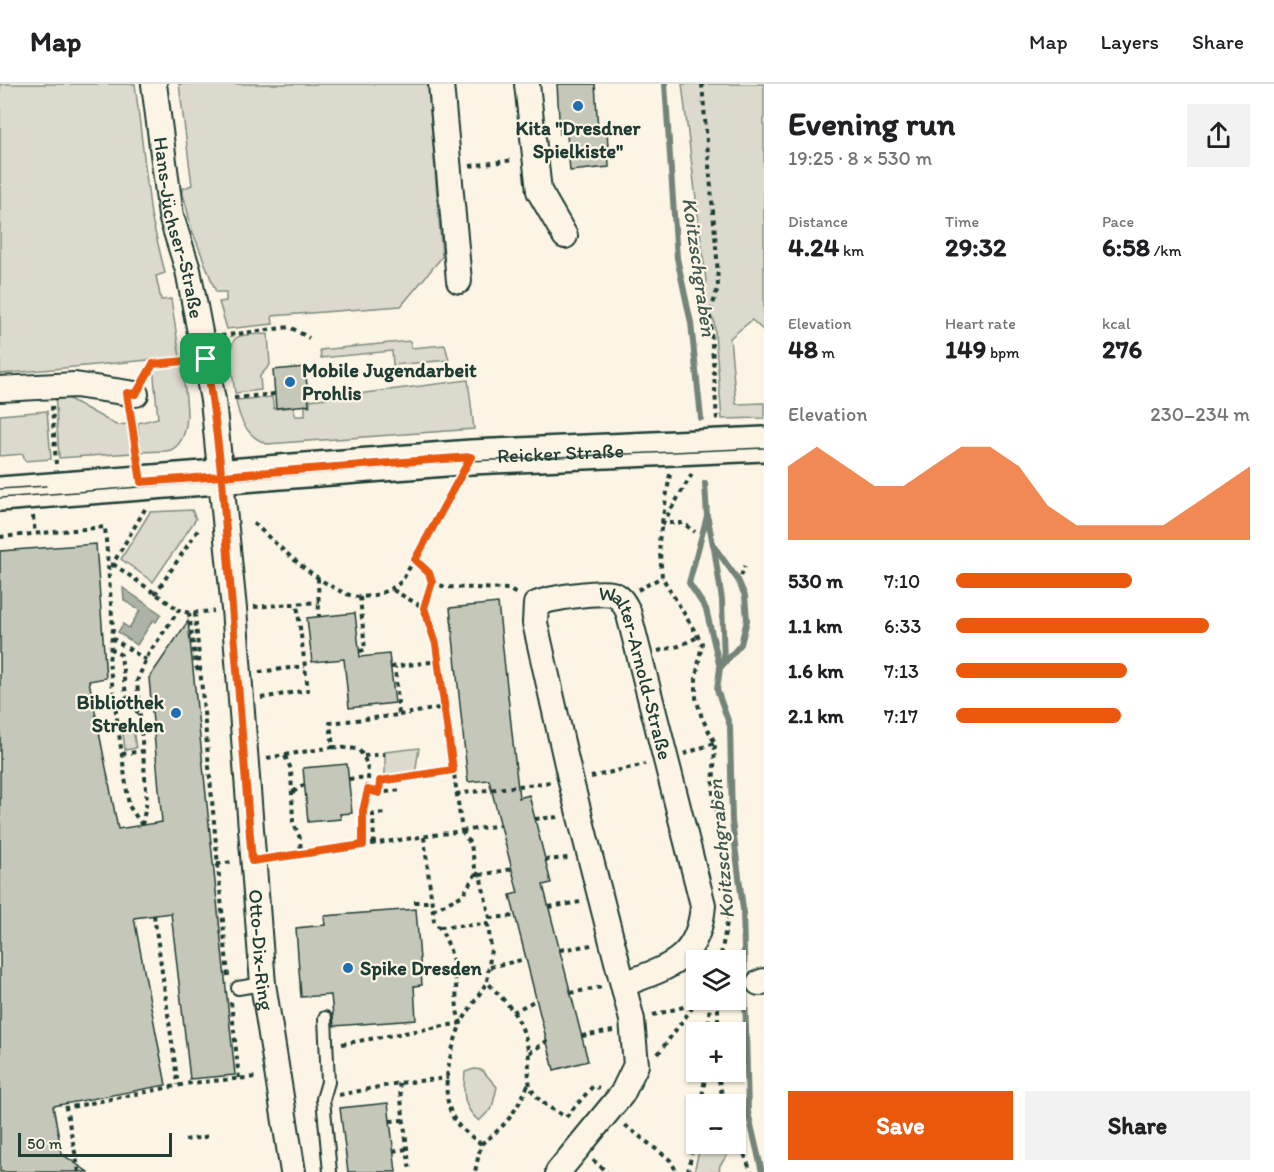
<!DOCTYPE html>
<meta charset="utf-8">
<style>
:root{--surface:#fff;--page:#f2f2f2;--text:#202124;--muted:#757577;--line:#e0e0e0;--accent:#ea580c}
body{margin:0;font-family:Itim,sans-serif;background:var(--page);color:var(--text);height:100vh;display:flex;flex-direction:column;font-size:22px;white-space:nowrap}
*{box-sizing:border-box;margin:0}
p{font-size:20px;color:var(--muted)}
.icon{flex:none;width:33px;height:33px;fill:none;stroke:currentColor;stroke-width:2;stroke-linecap:round;stroke-linejoin:round}
.map{position:relative;flex:1;overflow:hidden}
.sheet{display:flex;flex-direction:column;background:var(--surface);width:510px}
.sheet>*{flex:none}
.tools{position:absolute;left:686px;top:866px;display:grid;gap:12px}
.tools a{display:grid;place-items:center;width:60px;height:60px;border-radius:0px;background:var(--surface);box-shadow:0 2px 4px #0004;font-size:30px}
.scale{position:absolute;left:18px;bottom:15px;width:154px;box-sizing:border-box;padding-left:6px;border:3px solid #1f3d34;border-top:0;font-size:16px;line-height:21px;white-space:nowrap;color:#1f3d34;-webkit-text-stroke:4px #fcf5e5;paint-order:stroke}
.pin{position:absolute;display:grid;place-items:center;width:51px;height:51px;color:#fff;margin:-26px;border-radius:12px;box-shadow:0 3px 9px #0006}
.round{display:grid;place-items:center;flex:none;width:63px;height:63px;border-radius:0px;background:var(--page)}
.overview{display:flex;align-items:center;justify-content:space-between;height:102px;padding:0 24px}
h1{font-size:33px;font-weight:700;line-height:45px}
.stats{display:grid;grid-template-columns:repeat(3,1fr);gap:9px;height:102px;padding:6px 24px}
.stats div{display:grid;align-content:center}
.stats b{font-size:26px;font-weight:700}
.stats small{font-size:16px;font-weight:400}
.stats p{font-size:16px}
.chart{height:168px;padding:12px 24px}
.chart p{display:flex;justify-content:space-between}
.chart svg{width:100%;height:108px;margin-top:6px;fill:var(--accent);opacity:.7}
.button{display:flex;gap:12px;margin-top:auto;padding:12px 24px}
.button a{flex:1;height:69px;border-radius:0px;background:var(--accent);color:#fff;font-size:24px;font-weight:700;line-height:69px;text-align:center}
.button a+a{background:var(--page);color:var(--text)}
ul{padding:0 24px;list-style:none;font-size:20px}
li{display:grid;grid-template-columns:96px 72px 1fr;align-items:center;height:45px}
li i{height:15px;border-radius:8px;background:var(--accent)}
header{display:flex;align-items:center;gap:36px;box-sizing:border-box;height:84px;padding:0 30px;background:var(--surface);border-bottom:2px solid var(--line)}
header strong{font-size:28px}
nav{display:flex;gap:33px;margin-inline-start:auto;font-size:21px}
main{display:flex;flex:1;min-height:0}
.map>svg:first-child{display:block}
.green{fill:#dcdacc;stroke:#7e8c80;stroke-width:1.5}
.water{fill:#aeb3a7;stroke:#758479;stroke-width:1.5}
.lines{fill:none;stroke-linecap:round;stroke-linejoin:round}
.stream{stroke:#758479;stroke-width:6}
.building{fill:#c5c7b9;stroke:#1f3d34;stroke-width:1.5}
.lane-casing{stroke:#1f3d34;stroke-width:16}
.street-casing{stroke:#1f3d34;stroke-width:28}
.secondary-casing{stroke:#1f3d34;stroke-width:38}
.path{stroke:#1f3d34;stroke-width:4;stroke-dasharray:4.5 4.5;stroke-linecap:butt}
.lane{stroke:#fcf5e5;stroke-width:12}
.street{stroke:#fcf5e5;stroke-width:24}
.secondary{stroke:#fcf5e5;stroke-width:33}
.tram{stroke:#1f3d34;stroke-width:1.5}
.route-casing{stroke:#fff;stroke-width:12}
.route{stroke:#ea580c;stroke-width:8}
.poi-dot{fill:#1f6fb2;stroke:#fcf5e5;stroke-width:2}
.labels{text-anchor:middle;stroke-width:4.5;stroke-linejoin:round;paint-order:stroke}
.poi-label{font-size:20px;font-weight:bold;fill:#1f3d34;stroke:#fcf5e5;text-anchor:start}
.street-label{font-size:20px;fill:#1f3d34;stroke:#fcf5e5}
.water-label{font-size:21px;font-style:italic;fill:#435a51;stroke:#fcf5e5}
</style>
<header>
<strong>Map</strong>
<nav><a>Map</a><a>Layers</a><a>Share</a></nav>
</header>
<main>
<div class="map">
<svg width="764" height="1088" viewBox="0 0 764 1088">
<rect width="100%" height="100%" fill="#fcf5e5"/>
<filter id="ink" filterUnits="userSpaceOnUse"><feTurbulence type="fractalNoise" baseFrequency=".0167" numOctaves="2"/><feDisplacementMap in="SourceGraphic" scale="12" xChannelSelector="R" yChannelSelector="G"/><feConvolveMatrix kernelMatrix="1 2 1 2 8 2 1 2 1" color-interpolation-filters="sRGB"/></filter>
<g filter="url(#ink)">
<path class="green" d="M 0,0 L 135,0 L 151,131 L 165,189 L 156,192 L 161,216 L 171,215 L 180,273 L 0,290 Z
M 179,0 L 428,0 L 442,173 L 401,222 L 272,232 L 273,240 L 227,245 L 219,218 L 226,217 L 226,208 L 216,208 L 192,146 L 182,105 L 192,101 Z
M 682,0 L 764,0 L 764,247 L 752,236 L 730,254 L 736,320 L 764,319 L 764,334 L 722,335 L 714,236 L 704,231 L 706,197 Z
M 268,250 L 270,281 L 260,292 L 261,306 L 235,309 C 234,298 226,261 236,254 C 243,249 260,251 268,250 Z
M 410,257 L 411,264 L 445,261 L 449,276 L 393,281 L 392,267 L 321,274 L 320,266 Z
M 181,280 C 184,303 197,352 171,366 C 167,368 148,367 140,368 L 138,339 L 158,334 L 153,283 Z
M 468,296 L 474,345 L 267,360 C 247,353 239,336 236,316 L 272,313 L 274,325 L 294,323 L 295,332 L 305,332 L 305,322 L 310,322 L 310,316 Z
M 55,307 L 116,341 L 129,340 L 132,369 L 59,374 Z
M 47,327 L 51,375 L 25,377 L 23,370 L 0,372 L 0,331 Z
M 192,426 L 196,435 L 153,498 L 121,475 L 150,428 Z
M 132,639 L 136,664 L 125,666 L 122,640 Z
M 419,664 L 415,690 L 385,693 L 385,668 Z
M 474,985 L 482,986 L 497,1003 L 492,1024 L 479,1037 C 462,1023 463,1008 465,988 Z
M 701,1059 L 728,1059 L 729,1069 L 720,1081 L 719,1088 L 694,1088 Z"/>
<path class="water" d="M 123,504 L 161,530 L 156,538 L 153,536 L 137,561 L 118,548 L 123,540 L 129,544 L 140,527 L 124,516 Z"/>
<g class="lines">
<path class="stream" d="M 665,0 L 677,174 L 691,239 L 701,334
M 705,399 L 707,432 L 689,499 L 706,525 L 720,584 L 717,606 L 730,642 L 732,737 L 743,825 L 748,1028 L 762,1088
M 708,435 L 713,461 L 738,496 L 745,512 L 747,536 L 741,560 L 720,584
M 714,464 L 722,516 L 724,579"/>
</g>
<path class="building" d="M 557,0 L 595,0 L 598,45 L 607,45 L 609,83 L 570,87 L 567,50 L 560,50 Z
M 305,283 L 309,321 L 276,324 L 273,286 Z
M 96,460 L 106,594 L 89,597 L 118,745 L 162,738 L 149,594 L 188,537 L 235,991 L 190,995 L 171,829 L 134,834 L 166,1001 L 53,1022 L 62,1070 L 88,1088 L 0,1088 L 0,467 Z
M 498,519 L 519,714 L 529,711 L 551,799 L 543,801 L 588,977 L 554,986 L 510,811 L 518,809 L 489,696 L 468,698 L 450,524 Z
M 355,529 L 360,573 L 389,570 L 395,619 L 349,624 L 344,575 L 312,578 L 307,534 Z
M 347,680 L 352,729 L 340,730 L 341,735 L 308,738 L 303,684 Z
M 416,825 L 422,901 L 414,902 L 416,936 L 334,942 L 331,911 L 301,913 L 296,844 L 325,841 L 324,832 Z
M 388,1019 L 396,1088 L 348,1088 L 340,1024 Z"/>
<g class="lines">
<g class="lane-casing">
<path id="lane" d="M 238,904 L 263,900
M 325,934 L 328,998 L 323,1015 L 330,1088"/>
</g>
<g class="street-casing">
<g id="street">
<path id="s1" d="M 154,0 L 171,132 L 188,186 L 213,316 L 234,525 L 263,900 L 293,1088"/>
<path d="M 441,0 L 459,197"/>
<path d="M 527,0 L 539,107 L 565,152"/>
<path d="M 0,305 L 75,301 L 136,310"/>
<path d="M 759,899 L 764,897"/>
<path id="s2" d="M 558,1088 L 622,1010 L 636,981 L 632,936 L 571,698 L 535,539 L 536,520 C 550,514 597,507 612,510 C 621,512 624,520 628,527 L 703,821 C 699,876 669,883 624,900"/>
</g>
</g>
<g class="secondary-casing">
<g id="secondary">
<path id="s3" d="M 0,410 L 471,373 L 764,360"/>
</g>
</g>
<path class="path" d="M 702,0 L 717,174 L 718,203 L 710,231 L 717,336
M 470,82 L 514,76
M 221,252 L 290,243 L 309,254
M 146,292 L 153,280 L 184,277
M 234,314 L 275,310
M 52,322 L 56,380
M 130,330 L 137,373
M 670,390 L 659,457 L 662,493 L 702,559 L 696,594 L 696,614 L 702,634 L 715,659 L 713,710 L 723,759 L 730,822 L 720,876
M 692,390 L 663,439 L 683,439 L 695,448
M 33,432 L 35,449
M 254,439 C 275,460 331,512 360,513 C 375,513 392,506 402,497 L 456,401
M 0,453 L 105,443 L 113,545 L 109,577 L 129,722 L 142,741
M 113,480 L 179,526
M 111,483 L 145,425
M 741,492 L 745,482
M 318,494 L 319,533
M 432,498 L 445,503 L 508,505 L 517,510
M 393,506 L 424,524
M 638,506 L 662,493
M 155,510 L 198,446
M 254,523 L 319,518
M 189,529 L 196,582 L 199,589
M 195,529 L 228,892
M 112,554 L 146,576
M 110,564 L 121,571 L 127,619 L 139,629
M 360,567 L 365,566 L 360,513
M 658,567 L 679,562 L 700,552
M 391,583 L 439,577
M 259,588 L 305,582
M 261,614 L 308,606 L 297,520
M 399,631 L 445,623
M 333,663 L 358,665 C 376,686 365,704 363,728 C 361,739 362,750 363,761
M 122,670 L 143,667
M 684,670 L 715,659
M 285,672 L 291,685 L 293,738 L 300,754 L 301,770
M 364,672 L 385,670
M 267,674 L 333,663 L 330,639 L 399,631 L 395,583
M 591,693 L 645,680
M 349,695 L 369,693
M 368,706 L 379,709 L 401,706
M 293,708 L 305,700
M 379,709 L 380,697 L 453,686
M 456,710 L 551,698
M 535,735 L 558,733
M 142,741 L 147,717 L 137,597 L 149,569 L 179,526 L 189,529 L 214,527
M 462,747 L 471,761 L 476,789 L 480,791 L 490,834 L 488,840 L 491,865 L 487,898 C 499,911 514,925 521,942 C 543,992 505,1001 566,1033 L 593,1002 L 599,1004
M 462,747 L 501,741
M 424,753 L 434,837 C 449,853 455,880 456,901 C 457,914 455,927 461,939 C 450,968 436,1015 459,1042 C 465,1049 474,1054 481,1060 L 475,1088
M 374,760 L 373,730 L 386,729
M 273,774 L 462,747 L 436,560 L 424,524 L 432,498 L 429,489 L 415,476
M 545,776 L 568,774
M 217,780 L 233,778
M 480,791 L 512,785
M 414,818 L 431,818
M 549,823 L 581,818
M 433,826 L 463,811 L 476,789
M 154,831 L 178,1001
M 490,834 L 515,832
M 440,843 L 488,840
M 560,866 L 592,861
M 490,883 L 526,875
M 570,909 L 602,903
M 718,915 L 718,948
M 231,918 L 239,995
M 513,928 L 536,916
M 653,931 L 714,915
M 708,948 L 710,916
M 582,952 L 613,947
M 342,960 L 461,939 L 487,898
M 529,969 L 547,957
M 658,970 L 695,920
M 717,987 L 724,1020
M 399,999 L 410,1088
M 339,1011 L 399,999 L 448,994
M 701,1020 L 706,987
M 390,1037 L 404,1036
M 625,1041 L 670,1076 L 677,1088
M 735,1045 L 751,1088
M 185,1056 L 211,1052
M 481,1060 C 507,1041 515,1029 528,1001
M 393,1067 L 407,1065
M 593,1076 L 607,1088
M 79,1088 L 66,1024 L 191,999 L 256,993
M 688,1088 L 696,1047"/>
<use href="#lane" class="lane"/>
<use href="#street" class="street"/>
<use href="#secondary" class="secondary"/>
<path class="tram" d="M 0,405 L 46,402
M 0,414 L 469,377 L 764,364"/>
</g>
</g>
<g class="lines" filter="url(#ink)">
<g class="route-casing">
<path id="route" d="M 206,275 C 212,312 217,350 221,388 L 222,396 L 252,777 L 363,761 L 363,727 L 368,706 L 379,709 L 380,697 L 453,686 L 436,560 L 424,524 L 432,498 L 429,489 L 415,476 L 471,373 L 269,388 C 227,392 184,395 141,398 L 127,309 L 136,310 L 153,280 L 206,275"/>
</g>
<use href="#route" class="route"/>
</g>
<g class="poi-dot">
<circle cx="578" cy="22" r="6"/>
<circle cx="290" cy="298" r="6"/>
<circle cx="176" cy="629" r="6"/>
<circle cx="348" cy="884" r="6"/>
</g>
<g class="labels">
<g class="poi-label">
<text x="578" y="51" text-anchor="middle">Kita "Dresdner<tspan x="578" dy="23">Spielkiste"</tspan></text>
<text x="302" y="293">Mobile Jugendarbeit<tspan x="302" dy="23">Prohlis</tspan></text>
<text x="164" y="625" text-anchor="end">Bibliothek<tspan x="164" dy="23">Strehlen</tspan></text>
<text x="360" y="891">Spike Dresden</text>
</g>
<g class="street-label">
<text dy="7" stroke="none"><textPath href="#s1" startOffset="146">Hans-Jüchser-Straße</textPath></text>
<text dy="7" stroke="none"><textPath href="#s3" startOffset="562">Reicker Straße</textPath></text>
<text dy="7" stroke="none"><textPath href="#s2" startOffset="765">Walter-Arnold-Straße</textPath></text>
<text dy="7" stroke="none"><textPath href="#s1" startOffset="874">Otto-Dix-Ring</textPath></text>
</g>
<g class="water-label">
<text transform="translate(699 183) rotate(82)" y="7">Koitzschgraben</text>
<text transform="translate(721 765) rotate(-95)" y="7">Koitzschgraben</text>
</g>
</g>
</svg>
<div class="tools">
<a><svg class="icon" aria-label="layers" viewBox="0 0 24 24"><path d="M12 4l9 5-9 5-9-5zM3 14l9 5 9-5"/></svg></a>
<a>+</a>
<a>−</a>
</div>
<div class="scale">50 m</div>
<div class="pin" style="left:206px;top:275px;background:#1e9e55"><svg class="icon" aria-label="arrive" viewBox="0 0 24 24"><path d="M6 21V4h12l-3 4 3 4H6"/></svg></div>
</div>
<section class="sheet">
<div class="overview"><div><h1>Evening run</h1><p>19:25 · 8 × 530 m</p></div><a class="round"><svg class="icon" aria-label="share" viewBox="0 0 24 24"><path d="M12 15V3M7 8l5-5 5 5M5 13v7h14v-7"/></svg></a></div>
<div class="stats">
<div><p>Distance</p><b>4.24<small> km</small></b></div>
<div><p>Time</p><b>29:32</b></div>
<div><p>Pace</p><b>6:58<small> /km</small></b></div>
</div>
<div class="stats">
<div><p>Elevation</p><b>48<small> m</small></b></div>
<div><p>Heart rate</p><b>149<small> bpm</small></b></div>
<div><p>kcal</p><b>276</b></div>
</div>
<div class="chart"><p><span>Elevation</span>230–234 m</p>
<svg viewBox="0 0 160 44" preserveAspectRatio="none"><path d="M0 44V14L10 6L20 14L30 22L40 22L50 14L60 6L70 6L80 14L90 30L100 38L110 38L120 38L130 38L140 30L150 22L160 14V44z"/></svg>
</div>
<ul>
<li><b>530 m</b>7:10<i style="width:60%"></i></li>
<li><b>1.1 km</b>6:33<i style="width:86%"></i></li>
<li><b>1.6 km</b>7:13<i style="width:58%"></i></li>
<li><b>2.1 km</b>7:17<i style="width:56%"></i></li>
</ul>
<div class="button"><a>Save</a><a>Share</a></div>
</section>
</main>
